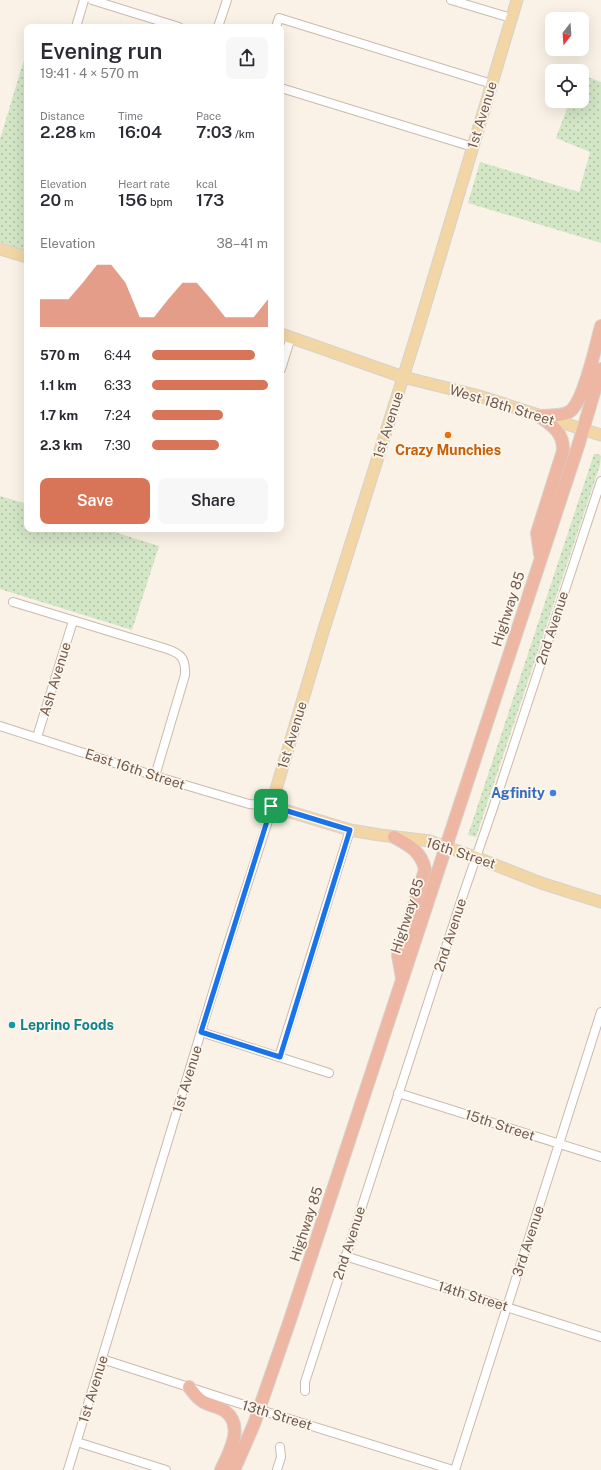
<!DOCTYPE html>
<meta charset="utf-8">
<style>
:root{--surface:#fff;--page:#f7f7f7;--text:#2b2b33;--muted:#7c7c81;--accent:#d87457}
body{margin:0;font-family:"Public Sans",sans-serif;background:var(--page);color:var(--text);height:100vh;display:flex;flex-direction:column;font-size:15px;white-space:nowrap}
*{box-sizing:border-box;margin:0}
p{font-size:13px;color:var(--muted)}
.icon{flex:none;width:22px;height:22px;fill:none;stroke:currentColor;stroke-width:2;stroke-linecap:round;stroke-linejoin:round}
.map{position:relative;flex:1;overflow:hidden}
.details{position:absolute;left:24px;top:24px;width:260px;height:508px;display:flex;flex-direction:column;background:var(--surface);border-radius:8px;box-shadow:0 4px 16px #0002}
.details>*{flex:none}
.needle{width:26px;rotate:197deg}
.fabs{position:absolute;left:545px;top:12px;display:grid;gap:8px}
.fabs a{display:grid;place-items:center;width:44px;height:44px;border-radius:8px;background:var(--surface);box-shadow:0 4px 16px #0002;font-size:20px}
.pin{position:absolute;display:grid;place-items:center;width:34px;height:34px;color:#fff;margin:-17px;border-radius:8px;box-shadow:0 2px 6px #0006}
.round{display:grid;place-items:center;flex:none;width:42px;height:42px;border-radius:8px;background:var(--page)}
.summary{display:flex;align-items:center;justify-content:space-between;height:68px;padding:0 16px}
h1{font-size:22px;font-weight:600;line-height:30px}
.figures{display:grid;grid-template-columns:repeat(3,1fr);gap:6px;height:68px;padding:4px 16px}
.figures div{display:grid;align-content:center}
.figures b{font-size:17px;font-weight:600}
.figures small{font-size:11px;font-weight:400}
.figures p{font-size:11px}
.chart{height:112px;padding:8px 16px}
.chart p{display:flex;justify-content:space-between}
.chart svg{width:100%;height:72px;margin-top:4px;fill:var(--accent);opacity:.7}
.cta{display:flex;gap:8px;margin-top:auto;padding:8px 16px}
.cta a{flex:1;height:46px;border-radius:8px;background:var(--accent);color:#fff;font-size:16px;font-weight:600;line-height:46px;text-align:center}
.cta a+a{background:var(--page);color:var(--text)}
ul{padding:0 16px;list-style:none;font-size:13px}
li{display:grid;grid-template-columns:64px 48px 1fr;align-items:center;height:30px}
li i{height:10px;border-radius:5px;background:var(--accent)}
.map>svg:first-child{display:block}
.grass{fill:url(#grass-dots)}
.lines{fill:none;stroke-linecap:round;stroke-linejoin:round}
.minor-casing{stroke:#cbbaad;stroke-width:10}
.major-casing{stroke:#d7d1cd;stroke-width:13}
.highway-casing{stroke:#d7d1cd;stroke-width:14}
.minor{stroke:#fff;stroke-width:8}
.major{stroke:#f2d6a5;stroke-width:11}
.highway{stroke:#eeb7a3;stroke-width:12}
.route-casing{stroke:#fff;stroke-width:8}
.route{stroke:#1a73e8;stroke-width:5}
.food-dot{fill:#e8710a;stroke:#fdf6ec;stroke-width:1.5}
.shop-dot{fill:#3f7fe0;stroke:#fdf6ec;stroke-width:1.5}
.culture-dot{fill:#0f9aa8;stroke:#fdf6ec;stroke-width:1.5}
.labels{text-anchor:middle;stroke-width:3.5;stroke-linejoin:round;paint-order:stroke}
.street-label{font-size:14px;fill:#715a4d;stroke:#fdf6ec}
.food-label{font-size:14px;font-weight:bold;fill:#c56008;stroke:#fdf6ec}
.shop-label{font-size:14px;font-weight:bold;fill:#366cbe;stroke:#fdf6ec;text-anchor:end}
.culture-label{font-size:14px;font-weight:bold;fill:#0d838f;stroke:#fdf6ec;text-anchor:start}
</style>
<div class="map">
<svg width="601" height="1470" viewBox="0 0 601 1470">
<defs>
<pattern id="grass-dots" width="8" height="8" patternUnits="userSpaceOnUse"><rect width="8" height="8" fill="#d3e6c6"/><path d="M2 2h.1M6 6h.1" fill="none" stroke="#b0bda3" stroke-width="1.8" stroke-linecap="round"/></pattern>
</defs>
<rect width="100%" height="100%" fill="#faf2e6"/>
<path class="grass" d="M 27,50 L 27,251 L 0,242 L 0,139 Z
M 582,75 L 601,82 L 601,243 L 468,203 L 480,162 L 579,192 L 590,152 L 556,138 L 570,101 L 582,101 Z
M 594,454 L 598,454 L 601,456 L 600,465 L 476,837 L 468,835 Z
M 0,496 L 27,504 L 27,529 L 105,529 L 159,546 L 132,630 L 0,589 Z"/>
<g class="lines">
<g class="minor-casing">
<path id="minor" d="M 92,0 L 179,27
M 451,0 L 511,18
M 76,27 L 84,0
M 218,27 L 227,0
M 276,27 L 279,18 L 492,84
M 281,88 L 473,147
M 281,369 L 291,337
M 13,602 L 164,648 C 180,653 186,657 185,675 L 155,776
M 0,726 L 155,776 L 249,804 L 271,806 L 269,818 L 224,956 L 68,1470
M 37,737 L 73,621
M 201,1032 L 329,1073
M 279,1057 L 350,830
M 398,1093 L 601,1157
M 345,1256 L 601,1337
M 102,1359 L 238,1403 L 453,1470
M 305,1391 L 305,1382 L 460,904 L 493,808 L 601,481
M 77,1442 L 166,1470
M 277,1470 L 281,1457 L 280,1447
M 455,1470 L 601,1012"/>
</g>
<g class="major-casing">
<path id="major" d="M 517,0 L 417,333 L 323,632 L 271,806 L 350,830 L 380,835 L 430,841 L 475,857 L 541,883 L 601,902
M 0,249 L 27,257
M 281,334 L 403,377 L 479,396 L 601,435"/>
</g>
<g class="highway-casing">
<path id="highway" d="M 539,416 C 552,425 564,433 563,451 L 537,533 L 540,554
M 539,416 C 548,415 561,417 569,412 C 584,403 596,344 601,326
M 394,837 C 409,845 422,852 425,870 L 398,955 L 402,978
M 189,1387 C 193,1392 197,1398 202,1401 C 209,1406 218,1406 225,1411 C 245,1426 229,1453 221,1470
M 234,1470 L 254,1424 L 289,1323 L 579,443 L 601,369"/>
</g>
<use href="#minor" class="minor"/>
<use href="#major" class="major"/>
<use href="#highway" class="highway"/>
</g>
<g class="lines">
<g class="route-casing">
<path id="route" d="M 271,806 L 350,830 L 280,1057 L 201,1032 L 268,818 Z"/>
</g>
<use href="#route" class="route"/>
</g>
<circle class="food-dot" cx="448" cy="435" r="4"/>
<circle class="shop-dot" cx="553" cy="793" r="4"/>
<circle class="culture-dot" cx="12" cy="1025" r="4"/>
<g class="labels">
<g class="street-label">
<text transform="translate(482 115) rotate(-73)" y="5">1st Avenue</text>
<text transform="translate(502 405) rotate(17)" y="5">West 18th Street</text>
<text transform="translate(388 425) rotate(-72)" y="5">1st Avenue</text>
<text transform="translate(508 609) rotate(-72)" y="5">Highway 85</text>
<text transform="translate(552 628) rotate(-72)" y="5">2nd Avenue</text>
<text transform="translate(55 679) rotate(-73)" y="5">Ash Avenue</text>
<text transform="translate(292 735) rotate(-73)" y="5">1st Avenue</text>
<text transform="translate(135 769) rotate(18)" y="5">East 16th Street</text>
<text transform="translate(461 853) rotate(18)" y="5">16th Street</text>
<text transform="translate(407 916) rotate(-72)" y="5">Highway 85</text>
<text transform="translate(450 935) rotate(-72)" y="5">2nd Avenue</text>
<text transform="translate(187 1079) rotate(-73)" y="5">1st Avenue</text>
<text transform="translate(500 1125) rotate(18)" y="5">15th Street</text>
<text transform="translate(306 1224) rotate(-72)" y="5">Highway 85</text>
<text transform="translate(528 1241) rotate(-72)" y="5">3rd Avenue</text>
<text transform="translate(349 1243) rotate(-72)" y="5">2nd Avenue</text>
<text transform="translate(473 1296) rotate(17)" y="5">14th Street</text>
<text transform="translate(93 1389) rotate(-73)" y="5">1st Avenue</text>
<text transform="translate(277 1415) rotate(17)" y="5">13th Street</text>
</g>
<g class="food-label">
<text x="448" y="455">Crazy Munchies</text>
</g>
<g class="shop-label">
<text x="545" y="798">Agfinity</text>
</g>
<g class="culture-label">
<text x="20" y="1030">Leprino Foods</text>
</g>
</g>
</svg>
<div class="fabs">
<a><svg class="needle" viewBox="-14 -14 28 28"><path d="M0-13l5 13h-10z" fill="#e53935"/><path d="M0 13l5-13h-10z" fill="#7c7c81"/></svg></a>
<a><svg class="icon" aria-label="locate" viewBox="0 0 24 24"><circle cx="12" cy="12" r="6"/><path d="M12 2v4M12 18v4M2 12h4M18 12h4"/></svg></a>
</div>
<div class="pin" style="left:271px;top:806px;background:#1e9e55"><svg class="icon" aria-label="arrive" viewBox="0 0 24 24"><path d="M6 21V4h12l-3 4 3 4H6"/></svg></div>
<section class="details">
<div class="summary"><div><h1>Evening run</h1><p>19:41 · 4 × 570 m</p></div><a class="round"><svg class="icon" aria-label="share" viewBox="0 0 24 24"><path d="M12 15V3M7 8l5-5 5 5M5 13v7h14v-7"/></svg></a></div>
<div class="figures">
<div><p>Distance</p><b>2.28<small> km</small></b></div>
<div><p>Time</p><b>16:04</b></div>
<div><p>Pace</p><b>7:03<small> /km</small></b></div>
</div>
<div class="figures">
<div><p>Elevation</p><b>20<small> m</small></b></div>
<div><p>Heart rate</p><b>156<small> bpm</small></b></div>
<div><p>kcal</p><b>173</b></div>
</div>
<div class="chart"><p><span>Elevation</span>38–41 m</p>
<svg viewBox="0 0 160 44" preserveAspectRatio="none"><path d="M0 44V27L10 27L20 27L30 17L40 6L50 6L60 17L70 38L80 38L90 27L100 17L110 17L120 27L130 38L140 38L150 38L160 27V44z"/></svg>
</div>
<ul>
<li><b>570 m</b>6:44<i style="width:89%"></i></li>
<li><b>1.1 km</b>6:33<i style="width:100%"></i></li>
<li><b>1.7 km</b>7:24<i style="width:61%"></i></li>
<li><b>2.3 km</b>7:30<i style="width:58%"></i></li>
</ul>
<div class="cta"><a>Save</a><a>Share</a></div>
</section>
</div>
